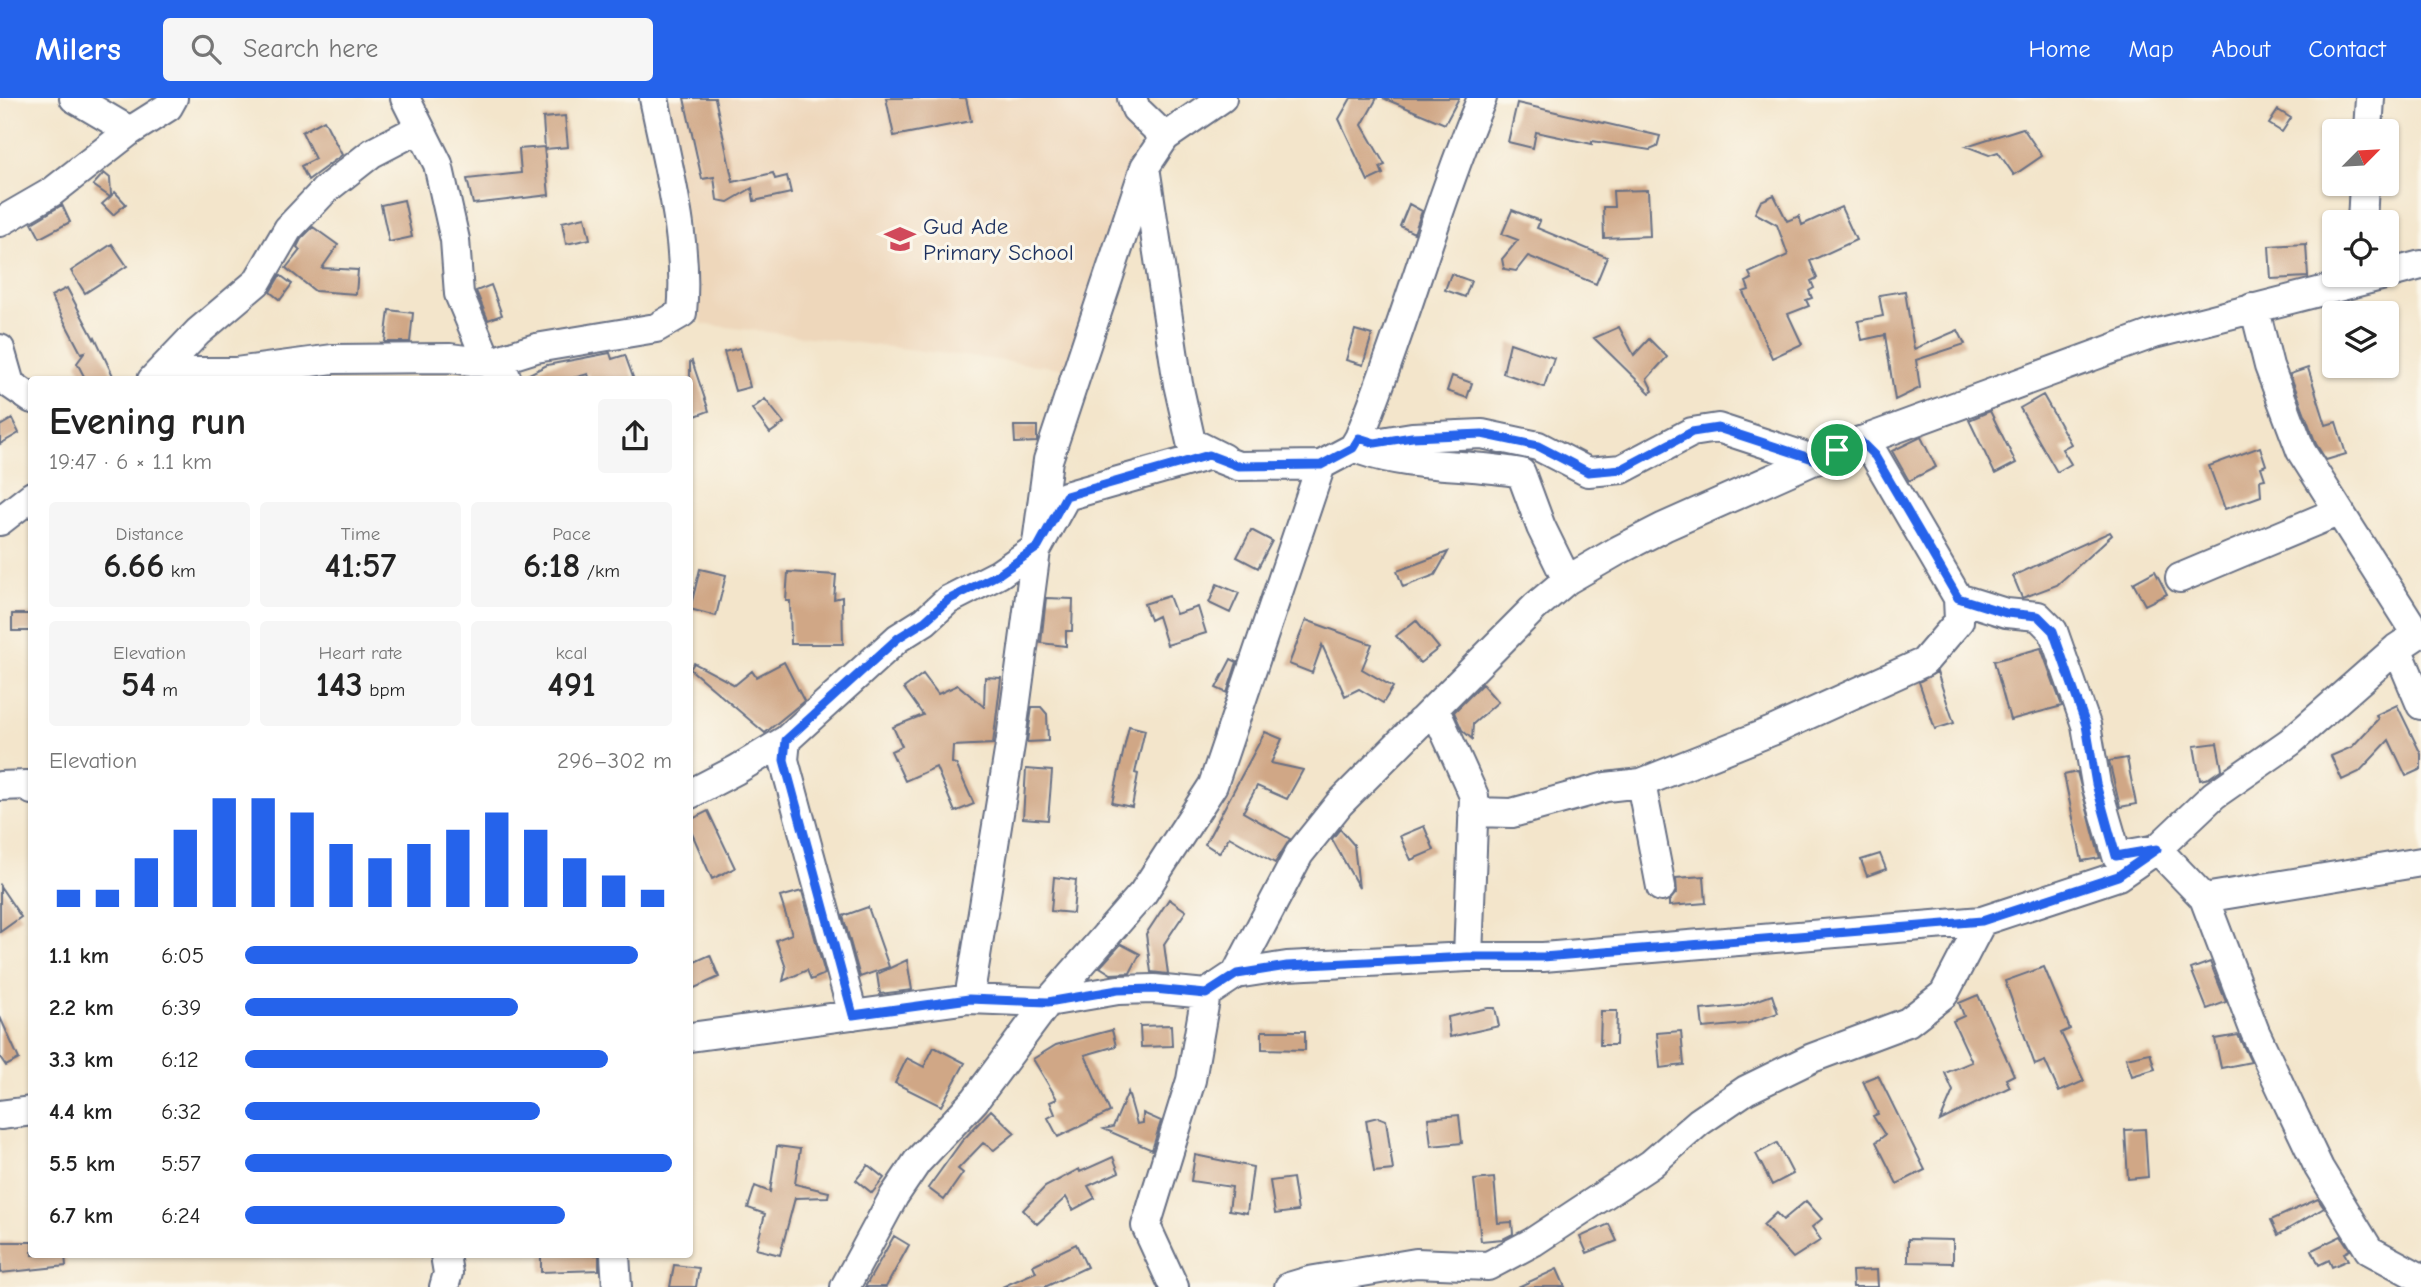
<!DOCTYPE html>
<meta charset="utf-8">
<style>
:root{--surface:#fff;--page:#f6f6f6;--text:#222;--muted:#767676;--accent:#2563eb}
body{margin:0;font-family:"Comic Neue",sans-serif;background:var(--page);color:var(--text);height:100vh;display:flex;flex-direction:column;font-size:26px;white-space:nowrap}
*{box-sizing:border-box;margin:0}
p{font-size:23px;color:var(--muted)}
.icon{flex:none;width:38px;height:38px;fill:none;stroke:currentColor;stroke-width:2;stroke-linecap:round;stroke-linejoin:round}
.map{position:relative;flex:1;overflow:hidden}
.drawer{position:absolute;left:28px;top:278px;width:665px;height:882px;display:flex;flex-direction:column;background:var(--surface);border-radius:7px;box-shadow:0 2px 5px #0004}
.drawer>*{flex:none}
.needle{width:46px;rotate:66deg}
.buttons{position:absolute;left:2322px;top:21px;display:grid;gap:14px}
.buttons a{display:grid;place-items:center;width:77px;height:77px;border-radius:7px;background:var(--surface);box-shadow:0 2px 5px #0004;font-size:35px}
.pin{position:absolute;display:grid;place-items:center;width:60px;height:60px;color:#fff;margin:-30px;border:4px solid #fff;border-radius:50%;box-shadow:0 2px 7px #0007}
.round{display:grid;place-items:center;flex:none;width:74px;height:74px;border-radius:7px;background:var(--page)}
.headline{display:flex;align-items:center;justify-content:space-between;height:119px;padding:0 21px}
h1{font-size:38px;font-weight:700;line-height:52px}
.stats{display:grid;grid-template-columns:repeat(3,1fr);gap:10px;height:119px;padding:7px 21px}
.stats div{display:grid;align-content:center;border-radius:7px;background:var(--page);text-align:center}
.stats b{font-size:35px;font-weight:700}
.stats small{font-size:19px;font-weight:400}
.stats p{font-size:19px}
.chart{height:196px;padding:14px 21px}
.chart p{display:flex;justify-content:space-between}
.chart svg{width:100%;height:126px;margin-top:7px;stroke:var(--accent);stroke-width:6}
ul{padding:0 21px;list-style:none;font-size:23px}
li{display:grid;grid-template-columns:112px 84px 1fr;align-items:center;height:52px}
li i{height:18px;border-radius:9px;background:var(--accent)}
header{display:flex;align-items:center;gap:42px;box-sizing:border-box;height:98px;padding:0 35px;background:var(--accent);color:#fff}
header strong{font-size:33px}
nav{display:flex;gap:38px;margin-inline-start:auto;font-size:24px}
.search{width:490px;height:63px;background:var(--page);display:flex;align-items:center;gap:18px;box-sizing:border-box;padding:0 24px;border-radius:7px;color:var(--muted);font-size:26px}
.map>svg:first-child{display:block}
.built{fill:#eed7bb}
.building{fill:#d0a786}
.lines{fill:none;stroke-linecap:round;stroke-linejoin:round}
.minor-casing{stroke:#676f84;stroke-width:32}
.minor{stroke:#fff;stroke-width:28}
.route-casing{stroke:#fff;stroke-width:14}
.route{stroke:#2563eb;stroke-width:9}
.labels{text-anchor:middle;stroke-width:6;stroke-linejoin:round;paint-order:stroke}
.poi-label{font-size:23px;fill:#1b2f5e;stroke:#fbf7ec;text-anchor:start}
</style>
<header>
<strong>Milers</strong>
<div class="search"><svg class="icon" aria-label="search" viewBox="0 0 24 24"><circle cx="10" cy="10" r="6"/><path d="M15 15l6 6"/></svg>Search here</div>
<nav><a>Home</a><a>Map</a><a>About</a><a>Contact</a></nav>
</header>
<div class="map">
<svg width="2421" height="1189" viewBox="0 0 2421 1189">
<rect width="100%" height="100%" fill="#fbf7ec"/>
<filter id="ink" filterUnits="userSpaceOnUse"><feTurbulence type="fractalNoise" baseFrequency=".0143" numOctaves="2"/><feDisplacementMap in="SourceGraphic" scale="14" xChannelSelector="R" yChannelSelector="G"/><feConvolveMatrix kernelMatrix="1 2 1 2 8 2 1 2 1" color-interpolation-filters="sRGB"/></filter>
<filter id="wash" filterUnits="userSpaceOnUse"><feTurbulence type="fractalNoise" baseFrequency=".00686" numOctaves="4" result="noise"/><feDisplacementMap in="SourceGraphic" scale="28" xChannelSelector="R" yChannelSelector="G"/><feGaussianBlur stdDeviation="1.57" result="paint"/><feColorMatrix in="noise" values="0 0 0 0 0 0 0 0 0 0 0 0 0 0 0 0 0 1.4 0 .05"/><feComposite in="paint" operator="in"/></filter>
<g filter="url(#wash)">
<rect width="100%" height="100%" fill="#f3e5cb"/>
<path class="built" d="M 668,0 L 1117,0 L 1140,55 L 1069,271 L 702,226 Z"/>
<g id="blocks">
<path class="building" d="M 684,0 L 715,0 L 733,84 L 773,75 L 775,81 L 787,78 L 791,95 L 754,103 L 752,90 L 728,104 L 717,102 L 714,79 L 702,81 Z
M 886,0 L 966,0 L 971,23 L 894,38 Z
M 1351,0 L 1377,0 L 1362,27 L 1385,67 L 1380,69 L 1383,76 L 1368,83 L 1339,21 Z
M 1383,0 L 1459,0 L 1445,26 Z
M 1517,5 L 1660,38 L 1657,49 L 1650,52 L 1592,43 L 1592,46 L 1536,34 L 1533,50 L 1508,44 Z
M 2278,12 L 2291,20 L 2282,34 L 2269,26 Z
M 565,18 L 568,49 L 545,51 L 543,20 Z
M 324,22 L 342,57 L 308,82 L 301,68 L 315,61 L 302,34 Z
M 2023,30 L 2042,58 L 2014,77 L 1998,54 L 1989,57 L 1966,48 Z
M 544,49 L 549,97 L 473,106 L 467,81 L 521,75 L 519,51 Z
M 104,75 L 110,80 L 111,98 L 115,94 L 126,106 L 113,117 L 102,106 L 110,99 L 93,87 Z
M 1648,92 L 1650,138 L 1604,140 L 1603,109 L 1614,109 L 1613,93 Z
M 1774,97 L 1787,123 L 1799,118 L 1802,127 L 1841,109 L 1856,142 L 1810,163 L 1817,180 L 1811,183 L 1814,190 L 1809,193 L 1812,200 L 1806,202 L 1809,208 L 1788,216 L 1802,246 L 1772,260 L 1743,194 L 1749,192 L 1746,184 L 1752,181 L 1749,175 L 1788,157 L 1777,127 L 1755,115 L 1761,103 Z
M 404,102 L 412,139 L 389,144 L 381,107 Z
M 1409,106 L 1422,113 L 1414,135 L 1400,128 Z
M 62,107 L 70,124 L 40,140 L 32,125 Z
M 1512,112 L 1540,123 L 1537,130 L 1607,159 L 1596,186 L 1528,158 L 1516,173 L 1504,171 L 1502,161 L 1518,142 L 1502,136 Z
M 585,119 L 590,141 L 566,146 L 562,124 Z
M 313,129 L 338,147 L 322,170 L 358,172 L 356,196 L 315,193 L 286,170 L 300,152 L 297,149 L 301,141 Z
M 112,146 L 127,168 L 85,195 L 71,173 Z
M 2306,146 L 2308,179 L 2271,181 L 2269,148 Z
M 1451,176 L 1471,183 L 1465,199 L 1445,192 Z
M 280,177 L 292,186 L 280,202 L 270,194 Z
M 491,187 L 502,217 L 488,222 L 476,193 Z
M 67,190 L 94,241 L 95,239 L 115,282 L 86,282 L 77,265 L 85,254 L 81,255 L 51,198 Z
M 1905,193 L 1914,251 L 1958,232 L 1965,246 L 1916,262 L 1920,290 L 1895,302 L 1885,237 L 1862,242 L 1858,223 L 1883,218 L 1879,197 Z
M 389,212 L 413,215 L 410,244 L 385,244 Z
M 1619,229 L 1634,257 L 1649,241 L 1667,259 L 1647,281 L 1653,293 L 1650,295 L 1594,240 Z
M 1355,232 L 1372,237 L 1363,267 L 1346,262 Z
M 1510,245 L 1554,260 L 1544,289 L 1503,275 Z
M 740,250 L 750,289 L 735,293 L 724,254 Z
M 610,255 L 612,261 L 625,257 L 634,282 L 590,282 L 588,276 L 566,282 L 523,282 L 523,279 L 547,267 Z
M 692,263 L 709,313 L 690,320 L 690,264 Z
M 2308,270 L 2326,327 L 2336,324 L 2346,356 L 2326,362 L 2316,346 L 2290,276 Z
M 1452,278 L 1472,285 L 1467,300 L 1447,293 Z
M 2043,297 L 2071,346 L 2062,351 L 2071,366 L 2057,374 L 2020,310 Z
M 765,301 L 784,325 L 770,335 L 752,311 Z
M 1990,313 L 2016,365 L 1995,376 L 1969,322 Z
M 12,321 L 19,335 L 0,346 L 0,328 Z
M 1014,328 L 1037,328 L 1037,344 L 1015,345 Z
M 1921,339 L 1936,369 L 1909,383 L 1892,353 Z
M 2260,349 L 2266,367 L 2261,369 L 2265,381 L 2260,382 L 2261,398 L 2225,411 L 2209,368 Z
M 1251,432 L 1272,443 L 1258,470 L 1237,459 Z
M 2110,434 L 2112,437 L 2057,487 L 2022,500 L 2013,478 Z
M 1448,454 L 1435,477 L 1403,489 L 1397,473 Z
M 700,471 L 726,477 L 716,518 L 690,511 Z
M 2155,473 L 2167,496 L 2145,507 L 2133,485 Z
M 788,474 L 836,477 L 834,501 L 842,499 L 843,546 L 791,546 L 790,503 L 786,503 Z
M 1217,486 L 1239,495 L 1230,515 L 1209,505 Z
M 1169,498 L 1176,516 L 1198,509 L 1206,535 L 1167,547 L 1158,518 L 1150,522 L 1144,506 Z
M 1046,500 L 1073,501 L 1072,533 L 1066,533 L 1066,548 L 1041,545 Z
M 12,516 L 32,516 L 32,533 L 12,533 Z
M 1306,522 L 1372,546 L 1362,571 L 1393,589 L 1383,605 L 1359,591 L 1345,598 L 1322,547 L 1312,575 L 1289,566 Z
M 1416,522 L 1439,550 L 1420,565 L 1396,538 Z
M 2041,550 L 2062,608 L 2010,622 L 1994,563 Z
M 1231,561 L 1237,564 L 1227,595 L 1216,590 Z
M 784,564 L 804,603 L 765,635 L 690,571 L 694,565 L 735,587 L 752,573 L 756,579 Z
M 1937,574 L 1954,625 L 1935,631 L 1919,584 Z
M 923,576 L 938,596 L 958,587 L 984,609 L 985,579 L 1001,580 L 993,646 L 953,648 L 952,665 L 956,666 L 974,706 L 955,714 L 936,669 L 905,683 L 891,653 L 902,648 L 893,629 L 923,617 L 904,590 Z
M 1482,586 L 1498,604 L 1473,626 L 1472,641 L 1462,632 L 1454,614 Z
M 2397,607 L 2421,656 L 2421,671 L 2406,678 L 2389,642 L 2359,674 L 2342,682 L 2331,658 L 2352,649 L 2378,621 L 2376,617 Z
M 1032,609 L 1041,609 L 1047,616 L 1048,643 L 1027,644 Z
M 1129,628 L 1145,632 L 1135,675 L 1138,676 L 1132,709 L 1112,705 Z
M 1265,634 L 1282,641 L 1271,665 L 1303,672 L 1287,701 L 1257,688 L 1243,714 L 1290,741 L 1275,765 L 1229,739 L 1219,755 L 1205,746 Z
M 2217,645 L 2222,671 L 2209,680 L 2200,682 L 2194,648 Z
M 2127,660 L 2136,706 L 2120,709 L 2109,663 Z
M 1026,671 L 1052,673 L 1048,722 L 1023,720 Z
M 2077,674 L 2100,760 L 2082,763 L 2064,677 Z
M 708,713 L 735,770 L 712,781 L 690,731 L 690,722 Z
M 1424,728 L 1434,752 L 1411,762 L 1400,738 Z
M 1340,731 L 1354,747 L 1359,790 L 1332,741 Z
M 1880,756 L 1886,771 L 1867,778 L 1861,762 Z
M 1704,778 L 1706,805 L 1669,808 L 1669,803 L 1677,794 L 1676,780 Z
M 1054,779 L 1076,782 L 1073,815 L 1051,813 Z
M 0,788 L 21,819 L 0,834 Z
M 802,793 L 825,876 L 811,882 L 807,872 L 783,883 L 786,870 L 776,842 L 792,836 L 780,799 Z
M 1169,801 L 1186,813 L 1164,846 L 1168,876 L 1151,874 L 1146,836 Z
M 868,809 L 889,869 L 860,879 L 843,818 Z
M 1121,846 L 1140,856 L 1130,875 L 1111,876 L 1100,869 Z
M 710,857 L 719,879 L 690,892 L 690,866 Z
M 907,862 L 912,892 L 880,896 L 877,876 Z
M 2210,864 L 2226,904 L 2207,911 L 2191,871 Z
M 2044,869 L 2070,931 L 2061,935 L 2084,983 L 2059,994 L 2045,963 L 2035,967 L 2005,883 Z
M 1772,897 L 1778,915 L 1746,926 L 1703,930 L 1701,912 L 1741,908 Z
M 1978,897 L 2014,977 L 2006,981 L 2010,989 L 1940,1023 L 1953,993 L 1945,975 L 1972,964 L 1953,923 L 1964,918 L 1959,905 Z
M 1488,910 L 1495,910 L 1499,928 L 1450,939 L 1448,919 Z
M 1601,913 L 1617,913 L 1616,947 L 1600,947 Z
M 0,919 L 19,961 L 6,968 L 0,959 Z
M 1171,927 L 1172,948 L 1141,949 L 1140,928 Z
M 1112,932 L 1116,948 L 1085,957 L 1110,1014 L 1058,1039 L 1048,1020 L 1055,1016 L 1050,1004 L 1057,1001 L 1033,961 L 1056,947 Z
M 1262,933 L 1305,933 L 1305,952 L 1262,951 Z
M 1681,933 L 1684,967 L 1660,970 L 1657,935 Z
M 2238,937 L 2251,964 L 2221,970 L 2215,941 Z
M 934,949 L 965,965 L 941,1008 L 895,985 L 907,960 L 924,969 Z
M 2150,955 L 2155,971 L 2132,978 L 2126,960 Z
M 1878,977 L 1925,1072 L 1897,1086 L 1876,1044 L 1885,1037 L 1873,1018 L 1878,1016 L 1863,983 Z
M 1128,994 L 1137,1026 L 1143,1025 L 1143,1015 L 1161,1023 L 1152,1052 L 1104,1031 L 1113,1029 Z
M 991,1012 L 1015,1035 L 994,1052 L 983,1045 L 958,1071 L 963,1075 L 944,1102 L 928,1090 L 962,1043 Z
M 1459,1017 L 1462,1045 L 1431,1048 L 1428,1020 Z
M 1378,1019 L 1386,1022 L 1393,1072 L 1374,1074 L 1366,1022 Z
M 2145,1031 L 2148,1079 L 2128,1081 L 2125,1032 Z
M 1777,1045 L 1793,1076 L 1772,1087 L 1756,1056 Z
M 777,1048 L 800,1051 L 795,1086 L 829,1094 L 828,1099 L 795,1100 L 780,1157 L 756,1151 L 765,1116 L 748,1110 L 755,1088 L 770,1094 Z
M 1195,1057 L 1253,1069 L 1247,1115 L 1229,1112 L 1232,1089 L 1191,1083 Z
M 1113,1059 L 1119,1074 L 1088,1088 L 1095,1100 L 1073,1112 L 1066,1099 L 1037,1126 L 1023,1112 L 1045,1089 L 1079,1071 L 1080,1074 Z
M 868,1067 L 884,1080 L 872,1095 L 856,1082 Z
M 1293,1080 L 1298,1113 L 1275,1116 L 1270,1083 Z
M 1494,1080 L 1498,1125 L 1512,1124 L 1513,1136 L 1503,1141 L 1481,1143 L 1474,1082 Z
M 2318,1101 L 2324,1110 L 2278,1137 L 2271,1122 Z
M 1806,1103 L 1822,1121 L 1812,1129 L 1821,1142 L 1793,1160 L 1763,1127 L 1776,1115 L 1783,1122 Z
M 1609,1126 L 1617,1143 L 1587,1155 L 1580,1139 Z
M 894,1138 L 909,1147 L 886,1189 L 865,1189 Z
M 2341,1138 L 2350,1152 L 2344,1155 L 2348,1162 L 2332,1169 L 2329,1162 L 2319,1167 L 2312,1152 Z
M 1908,1141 L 1953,1142 L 1953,1165 L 1908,1164 Z
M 0,1144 L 32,1144 L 32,1157 L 65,1157 L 66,1168 L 1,1175 Z
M 1076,1146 L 1087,1169 L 1045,1189 L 1002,1189 L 1036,1174 L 1033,1167 Z
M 541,1157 L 599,1157 L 599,1172 L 541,1174 Z
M 674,1167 L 699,1170 L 696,1189 L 670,1189 Z
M 1557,1171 L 1565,1189 L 1518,1189 Z
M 1877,1172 L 1878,1189 L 1853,1189 L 1852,1173 Z"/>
</g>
</g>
<g filter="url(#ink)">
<use href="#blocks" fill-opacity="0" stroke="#676f84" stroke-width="2"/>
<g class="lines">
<g class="minor-casing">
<path id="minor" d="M 74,0 L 130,33
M 405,0 L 438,66 L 455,142 L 459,196 L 488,265 L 505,276 L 507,282
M 1132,0 L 1136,11 L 1165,39 L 1145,69 L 1178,286 L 1191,344 L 1223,360
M 2368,33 L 2370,0
M 1165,39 L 1222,0
M 0,124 L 52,94 L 130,33 L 168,9 L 173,0
M 2362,124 L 2364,86
M 2387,176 L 2421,167
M 2252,210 L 2255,212 L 2269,268 L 2301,353 L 2417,536
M 0,251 L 10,286 L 32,301
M 161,274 L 236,274 L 333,261 L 450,260 L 488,265 L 536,250 L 656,230 L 682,215 C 689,143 668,70 654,0
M 152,282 L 198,234 L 257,184 L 288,131 L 325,92 L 372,55 L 420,30
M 1359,340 L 1375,345 L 1412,339 L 1482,336 L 1538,348 L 1588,374 L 1622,371 L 1692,334 L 1718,330 L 1816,362
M 1844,349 L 1860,343 L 1875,358 L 1958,500 L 2006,515 L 2038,518 L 2053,533 L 2086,627 L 2096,686 L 2117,758 L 2157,751 L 2204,800 L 2255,934 L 2289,1007 L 2319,1070 L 2369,1152 L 2421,1180
M 1363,353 C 1412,370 1470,365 1521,375 L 1541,429 L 1567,482
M 0,423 L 32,398
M 2180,480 L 2337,414
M 2397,550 L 2421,607
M 1420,624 L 1437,616 L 1474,698 L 1468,859
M 786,642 L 784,662 L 853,917
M 1641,685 L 1661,789
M 0,688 L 27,687 L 32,692
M 690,696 L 736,672 L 786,642 L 898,540 L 925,523 L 948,502 L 999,476 L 1038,449 L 1066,398 L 1210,357 L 1238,368 L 1321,367
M 1473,714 L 1512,715 L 1606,689 L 1641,685 L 1772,633 L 1924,564 L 1959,523 L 1958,500
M 2204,800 L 2421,764
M 1236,876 L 1299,756 L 1339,706 L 1535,509 L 1567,482 L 1619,452 L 1664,429 L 1837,352 L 2150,237 L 2385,177
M 969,901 L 1011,641 L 1048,362 L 1145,69
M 690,939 L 969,901 L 1048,904 L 1118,892 L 1154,891 L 1206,896 L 1236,876 L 1287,868 L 1468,859 L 1543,859 L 1982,823 L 2118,778 L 2157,751 L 2214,697 L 2290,644 L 2397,550 L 2421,534
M 0,1017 L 32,1013
M 615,1157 L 617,1189
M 444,1189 L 448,1175 L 445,1157
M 845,1189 L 894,1098 L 917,1064 L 975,1002 L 1048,904 L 1143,795 L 1213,687 L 1321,367 L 1353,350 L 1359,340 C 1405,228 1435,111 1482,0
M 1174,1189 L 1146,1128 L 1191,982 L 1206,896
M 1289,1189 L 1309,1183 L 1416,1165 L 1488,1168 L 1533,1144 L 1651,1066 L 1699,1024 L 1746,992 L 1812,960 L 1908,924 L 1944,896 L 1982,823"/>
</g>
<use href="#minor" class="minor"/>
</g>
</g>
<g class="lines" filter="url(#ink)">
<g class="route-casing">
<path id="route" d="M 1718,330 L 1816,362 L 1860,343 L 1875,358 L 1958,500 L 2006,515 L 2038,518 L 2053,533 L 2086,627 L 2096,686 L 2116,758 L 2157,751 L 2118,778 L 1982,823 L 1543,859 L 1468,859 L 1287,868 L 1237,876 L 1206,896 L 1154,891 L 1118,892 L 1048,904 L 969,901 L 853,917 L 784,662 L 786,642 L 898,540 L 925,523 L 948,502 L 999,476 L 1038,449 L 1066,398 L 1209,357 L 1238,368 L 1321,367 L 1353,350 L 1359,340 L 1375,345 L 1412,339 L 1482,336 L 1538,348 L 1588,374 L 1622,371 L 1692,334 Z"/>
</g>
<use href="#route" class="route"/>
</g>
<defs>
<g id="school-bare" transform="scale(2.415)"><path d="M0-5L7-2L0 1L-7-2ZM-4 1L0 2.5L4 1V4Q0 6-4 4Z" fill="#d1495b" stroke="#fbf7ec" stroke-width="2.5" paint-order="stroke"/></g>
</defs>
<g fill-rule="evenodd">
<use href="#school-bare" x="900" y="141"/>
</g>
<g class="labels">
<g class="poi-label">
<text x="923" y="136">Gud Ade<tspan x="923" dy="26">Primary School</tspan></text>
</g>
</g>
</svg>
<div class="buttons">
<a><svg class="needle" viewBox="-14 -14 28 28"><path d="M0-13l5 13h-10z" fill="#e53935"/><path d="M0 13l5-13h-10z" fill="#767676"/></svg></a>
<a><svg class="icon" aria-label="locate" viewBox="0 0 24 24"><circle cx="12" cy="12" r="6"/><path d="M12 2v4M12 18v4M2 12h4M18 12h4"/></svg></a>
<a><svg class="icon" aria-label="layers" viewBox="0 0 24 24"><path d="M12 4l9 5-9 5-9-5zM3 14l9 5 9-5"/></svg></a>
</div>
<div class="pin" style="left:1837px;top:352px;background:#1e9e55"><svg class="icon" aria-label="arrive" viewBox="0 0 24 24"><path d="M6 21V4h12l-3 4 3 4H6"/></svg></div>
<section class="drawer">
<div class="headline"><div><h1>Evening run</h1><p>19:47 · 6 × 1.1 km</p></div><a class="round"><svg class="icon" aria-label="share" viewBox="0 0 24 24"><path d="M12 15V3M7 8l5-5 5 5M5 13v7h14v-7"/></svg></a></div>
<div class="stats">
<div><p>Distance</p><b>6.66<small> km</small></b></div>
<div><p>Time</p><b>41:57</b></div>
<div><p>Pace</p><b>6:18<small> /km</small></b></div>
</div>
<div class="stats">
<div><p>Elevation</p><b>54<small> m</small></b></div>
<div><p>Heart rate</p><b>143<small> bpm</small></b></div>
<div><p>kcal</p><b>491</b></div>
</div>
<div class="chart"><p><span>Elevation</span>296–302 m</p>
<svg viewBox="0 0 160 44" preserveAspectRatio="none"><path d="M5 44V38M15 44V38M25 44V27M35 44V17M45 44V6M55 44V6M65 44V11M75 44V22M85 44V27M95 44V22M105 44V17M115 44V11M125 44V17M135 44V27M145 44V33M155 44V38"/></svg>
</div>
<ul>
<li><b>1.1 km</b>6:05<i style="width:92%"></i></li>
<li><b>2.2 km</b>6:39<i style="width:64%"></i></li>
<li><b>3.3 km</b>6:12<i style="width:85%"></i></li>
<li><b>4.4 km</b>6:32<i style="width:69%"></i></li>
<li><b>5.5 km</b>5:57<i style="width:100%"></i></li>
<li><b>6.7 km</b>6:24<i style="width:75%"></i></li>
</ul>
</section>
</div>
